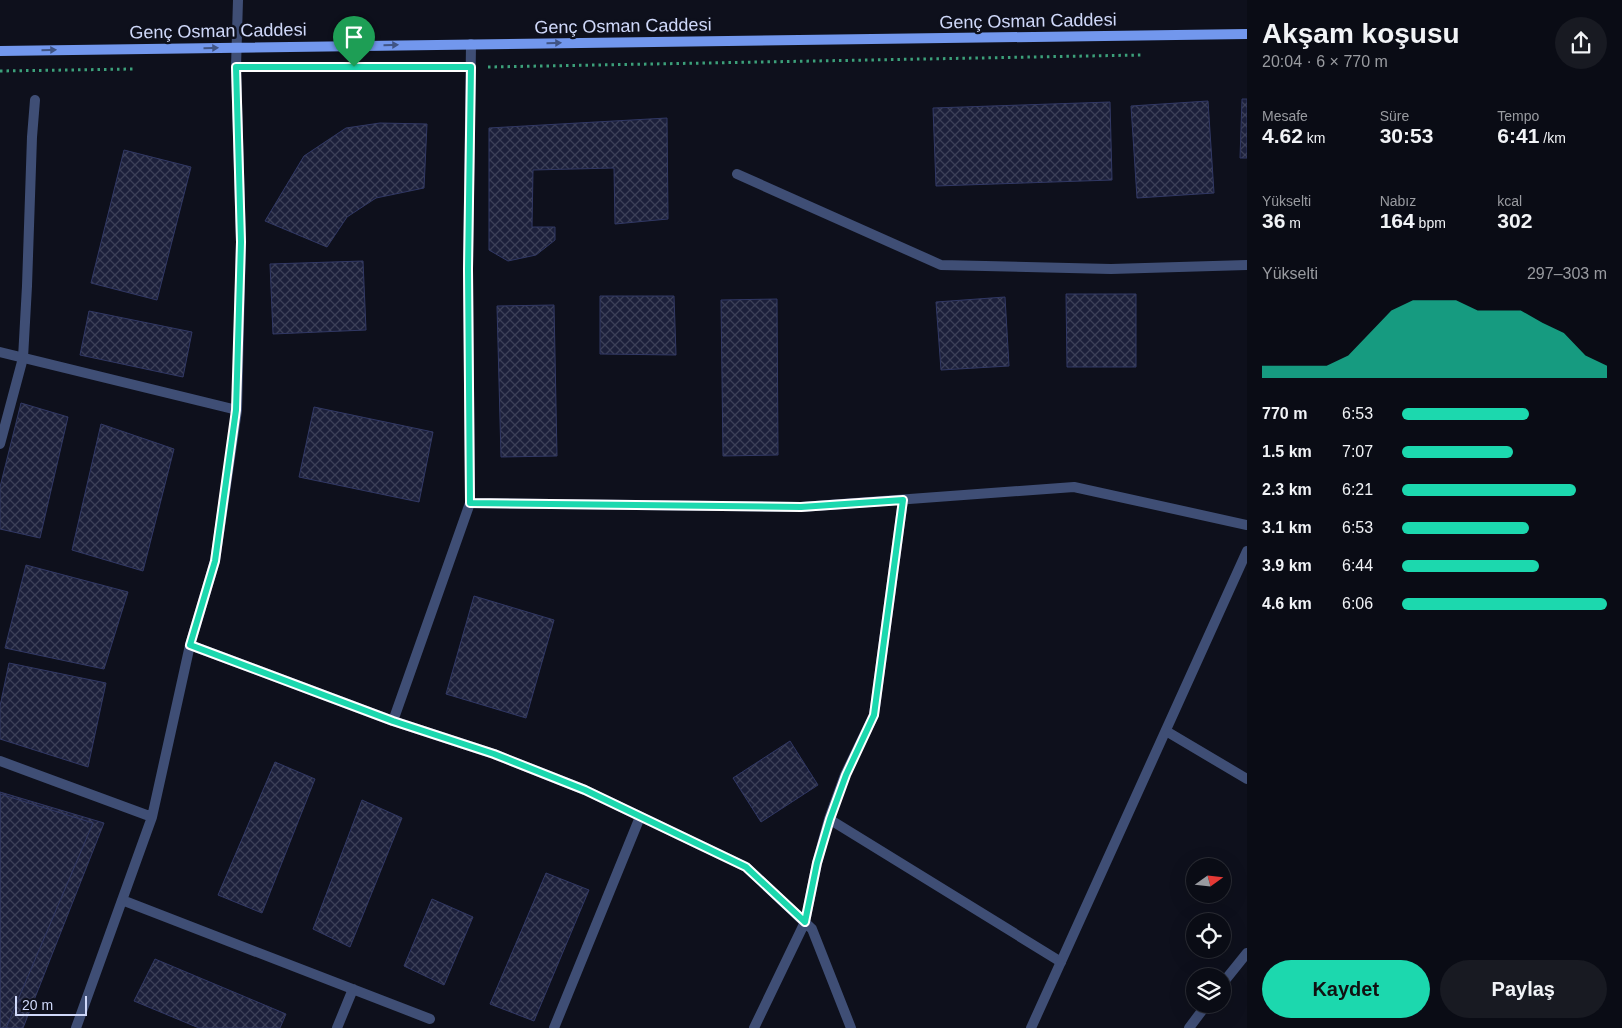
<!DOCTYPE html>
<html lang="tr">
<meta charset="utf-8">
<style>
:root{--surface:#0a0c15;--page:#181a22;--text:#f1f3f6;--muted:#999ba0;--line:#2a2c34;--accent:#1cd8ae}
body{margin:0;font-family:Arial,sans-serif;background:var(--page);color:var(--text);height:100vh;display:flex;flex-direction:column;font-size:19px;white-space:nowrap}
*{box-sizing:border-box;margin:0}
p{font-size:16px;color:var(--muted)}
.icon{flex:none;width:28px;height:28px;fill:none;stroke:currentColor;stroke-width:2;stroke-linecap:round;stroke-linejoin:round}
.map{position:relative;flex:1;overflow:hidden}
.details{display:flex;flex-direction:column;background:var(--surface);width:375px}
.details>*{flex:none}
.needle{width:32px;rotate:75deg}
.fabs{position:absolute;left:1186px;top:858px;display:grid;gap:10px}
.fabs a{display:grid;place-items:center;width:45px;height:45px;border-radius:50%;background:var(--surface);box-shadow:0 5px 20px #0002,0 0 0 1px var(--line);font-size:25px}
.scale{position:absolute;left:15px;bottom:12px;width:72px;box-sizing:border-box;padding-left:5px;border:2px solid #cfd8f9;border-top:0;font-size:14px;line-height:18px;white-space:nowrap;color:#cfd8f9;-webkit-text-stroke:4px #0e101c;paint-order:stroke}
.pin{position:absolute;display:grid;place-items:center;width:42px;height:42px;color:#fff;margin:-51px -21px;border-radius:50% 50% 50% 0;rotate:-45deg;box-shadow:0 0 5px #0007}
.pin .icon{rotate:45deg}
.round{display:grid;place-items:center;flex:none;width:52px;height:52px;border-radius:26px;background:var(--page)}
.headline{display:flex;align-items:center;justify-content:space-between;height:85px;padding:0 15px}
h1{font-size:28px;font-weight:600;line-height:38px}
.stats{display:grid;grid-template-columns:repeat(3,1fr);gap:8px;height:85px;padding:5px 15px}
.stats div{display:grid;align-content:center}
.stats b{font-size:21px;font-weight:600}
.stats small{font-size:14px;font-weight:400}
.stats p{font-size:14px}
.chart{height:140px;padding:10px 15px}
.chart p{display:flex;justify-content:space-between}
.chart svg{width:100%;height:90px;margin-top:5px;fill:var(--accent);opacity:.7}
.cta{display:flex;gap:10px;margin-top:auto;padding:10px 15px}
.cta a{flex:1;height:58px;border-radius:30px;background:var(--accent);color:#111;font-size:20px;font-weight:600;line-height:58px;text-align:center}
.cta a+a{background:var(--page);color:var(--text)}
ul{padding:0 15px;list-style:none;font-size:16px}
li{display:grid;grid-template-columns:80px 60px 1fr;align-items:center;height:38px}
li i{height:12px;border-radius:6px;background:var(--accent)}
main{display:flex;flex:1;min-height:0}
.map>svg:first-child{display:block}
.building{fill:url(#building-cross-hatch);stroke:#313864}
.lines{fill:none;stroke-linecap:round;stroke-linejoin:round}
.path{stroke:#3ca07a;stroke-width:3;stroke-dasharray:2.5 4;stroke-linecap:butt}
.minor{stroke:#3f4e75;stroke-width:10}
.tertiary{stroke:#3f4e75;stroke-width:10}
.secondary{stroke:#7297ed;stroke-width:10}
.oneway{fill:#405484}
.route-casing{stroke:#fff;stroke-width:10}
.route{stroke:#1cd8ae;stroke-width:6}
.labels{text-anchor:middle;stroke-width:5;stroke-linejoin:round;paint-order:stroke}
.street-label{font-size:18px;fill:#cfd8f9;stroke:#0e101c}
</style>
<main>
<div class="map">
<svg width="1247" height="1028" viewBox="0 0 1247 1028">
<defs>
<pattern id="building-cross-hatch" width="8" height="8" patternUnits="userSpaceOnUse" patternTransform="scale(1.25)"><rect width="8" height="8" fill="#1c203b"/><path d="M0 0l8 8M0 8l8-8" fill="none" stroke="#3c4058"/></pattern>
</defs>
<rect width="100%" height="100%" fill="#0e101c"/>
<path class="building" d="M 1242,99 L 1247,99 L 1247,158 L 1240,158 Z
M 1208,101 L 1214,193 L 1137,198 L 1131,106 Z
M 1110,102 L 1112,180 L 936,186 L 933,108 Z
M 667,118 L 668,219 L 615,224 L 614,168 L 533,170 L 532,227 L 555,227 L 555,240 L 536,255 L 508,261 L 489,250 L 489,128 Z
M 380,123 L 427,124 L 424,188 L 376,198 L 347,217 L 327,247 L 265,221 L 304,156 L 346,128 Z
M 124,150 L 191,167 L 157,300 L 91,283 Z
M 363,261 L 366,330 L 273,334 L 270,264 Z
M 1066,294 L 1136,294 L 1136,367 L 1067,367 Z
M 600,296 L 674,296 L 676,355 L 600,354 Z
M 1005,297 L 1009,366 L 941,370 L 936,302 Z
M 777,299 L 778,455 L 723,456 L 721,300 Z
M 554,305 L 557,456 L 501,457 L 497,306 Z
M 89,311 L 192,332 L 183,377 L 80,355 Z
M 21,403 L 68,417 L 40,538 L 0,529 L 0,487 Z
M 314,407 L 433,432 L 419,502 L 299,477 Z
M 101,424 L 174,449 L 143,571 L 72,550 Z
M 26,565 L 128,592 L 104,669 L 5,648 Z
M 474,596 L 554,620 L 526,718 L 446,694 Z
M 9,663 L 106,683 L 88,767 L 0,739 L 0,706 Z
M 790,741 L 818,785 L 761,822 L 733,778 Z
M 275,762 L 315,779 L 262,913 L 218,895 Z
M 0,792 L 104,823 L 23,1028 L 0,1028 Z
M 0,794 L 93,823 L 6,1028 L 0,1028 Z
M 362,800 L 402,818 L 350,947 L 313,929 Z
M 546,873 L 589,890 L 534,1021 L 490,1004 Z
M 432,899 L 473,917 L 444,985 L 404,966 Z
M 155,959 L 286,1014 L 280,1028 L 199,1028 L 134,1001 Z"/>
<g class="lines">
<path class="path" d="M 273,67 L 454,67
M 488,67 L 1141,55
M 0,71 L 134,69"/>
<path class="minor" d="M 737,174 L 941,265 L 1111,269 L 1247,265
M 0,352 L 237,410
M 0,444 L 23,358 L 27,286 L 32,137 L 35,100
M 470,503 L 801,507 L 1074,487 L 1247,525
M 190,645 L 393,721 L 494,754 L 585,790 L 746,867 L 812,929 L 851,1028
M 393,721 L 470,503 L 468,269 L 471,44
M 1166,731 L 1247,779
M 0,761 L 152,817
M 829,819 L 1061,962
M 122,900 L 430,1019
M 1222,984 L 1247,953
M 76,1028 L 152,817 L 190,645 L 215,561 L 237,410 L 241,242 L 236,67 L 238,0
M 337,1028 L 353,989
M 554,1028 L 640,817
M 754,1028 L 805,922 L 817,863 L 829,819 L 845,775 L 874,715 L 903,500
M 1189,1028 L 1207,1004"/>
<path class="tertiary" d="M 1031,1028 L 1247,551"/>
<path class="secondary" d="M 0,51 L 1247,34"/>
</g>
<defs><path id="oneway-solid" d="M-6-.8H1V-3.2L6.5 0L1 3.2V.8H-6Z" transform="scale(1.25)"/></defs>
<g class="oneway">
<use href="#oneway-solid" transform="translate(554 43) rotate(-1)"/>
<use href="#oneway-solid" transform="translate(391 45) rotate(-1)"/>
<use href="#oneway-solid" transform="translate(211 48) rotate(-1)"/>
<use href="#oneway-solid" transform="translate(49 50) rotate(-1)"/>
</g>
<g class="lines">
<g class="route-casing">
<path id="route" d="M 236,67 L 471,67 L 468,269 L 470,503 L 801,507 L 903,500 L 874,715 L 846,775 L 830,819 L 817,863 L 805,922 L 746,867 L 585,790 L 494,754 L 393,721 L 190,645 L 215,561 L 236,410 L 241,242 Z"/>
</g>
<use href="#route" class="route"/>
</g>
<g class="labels">
<g class="street-label">
<text transform="translate(1028 21) rotate(-1)" y="6">Genç Osman Caddesi</text>
<text transform="translate(623 26) rotate(-1)" y="6">Genç Osman Caddesi</text>
<text transform="translate(218 31) rotate(-1)" y="6">Genç Osman Caddesi</text>
</g>
</g>
</svg>
<div class="fabs">
<a><svg class="needle" viewBox="-14 -14 28 28"><path d="M0-13l5 13h-10z" fill="#e53935"/><path d="M0 13l5-13h-10z" fill="#999ba0"/></svg></a>
<a><svg class="icon" aria-label="locate" viewBox="0 0 24 24"><circle cx="12" cy="12" r="6"/><path d="M12 2v4M12 18v4M2 12h4M18 12h4"/></svg></a>
<a><svg class="icon" aria-label="layers" viewBox="0 0 24 24"><path d="M12 4l9 5-9 5-9-5zM3 14l9 5 9-5"/></svg></a>
</div>
<div class="scale">20 m</div>
<div class="pin" style="left:354px;top:67px;background:#1e9e55"><svg class="icon" aria-label="arrive" viewBox="0 0 24 24"><path d="M6 21V4h12l-3 4 3 4H6"/></svg></div>
</div>
<section class="details">
<div class="headline"><div><h1>Akşam koşusu</h1><p>20:04 · 6 × 770 m</p></div><a class="round"><svg class="icon" aria-label="share" viewBox="0 0 24 24"><path d="M12 15V3M7 8l5-5 5 5M5 13v7h14v-7"/></svg></a></div>
<div class="stats">
<div><p>Mesafe</p><b>4.62<small> km</small></b></div>
<div><p>Süre</p><b>30:53</b></div>
<div><p>Tempo</p><b>6:41<small> /km</small></b></div>
</div>
<div class="stats">
<div><p>Yükselti</p><b>36<small> m</small></b></div>
<div><p>Nabız</p><b>164<small> bpm</small></b></div>
<div><p>kcal</p><b>302</b></div>
</div>
<div class="chart"><p><span>Yükselti</span>297–303 m</p>
<svg viewBox="0 0 160 44" preserveAspectRatio="none"><path d="M0 44V38L10 38L20 38L30 38L40 33L50 22L60 11L70 6L80 6L90 6L100 11L110 11L120 11L130 17L140 22L150 33L160 38V44z"/></svg>
</div>
<ul>
<li><b>770 m</b>6:53<i style="width:62%"></i></li>
<li><b>1.5 km</b>7:07<i style="width:54%"></i></li>
<li><b>2.3 km</b>6:21<i style="width:85%"></i></li>
<li><b>3.1 km</b>6:53<i style="width:62%"></i></li>
<li><b>3.9 km</b>6:44<i style="width:67%"></i></li>
<li><b>4.6 km</b>6:06<i style="width:100%"></i></li>
</ul>
<div class="cta"><a>Kaydet</a><a>Paylaş</a></div>
</section>
</main>
